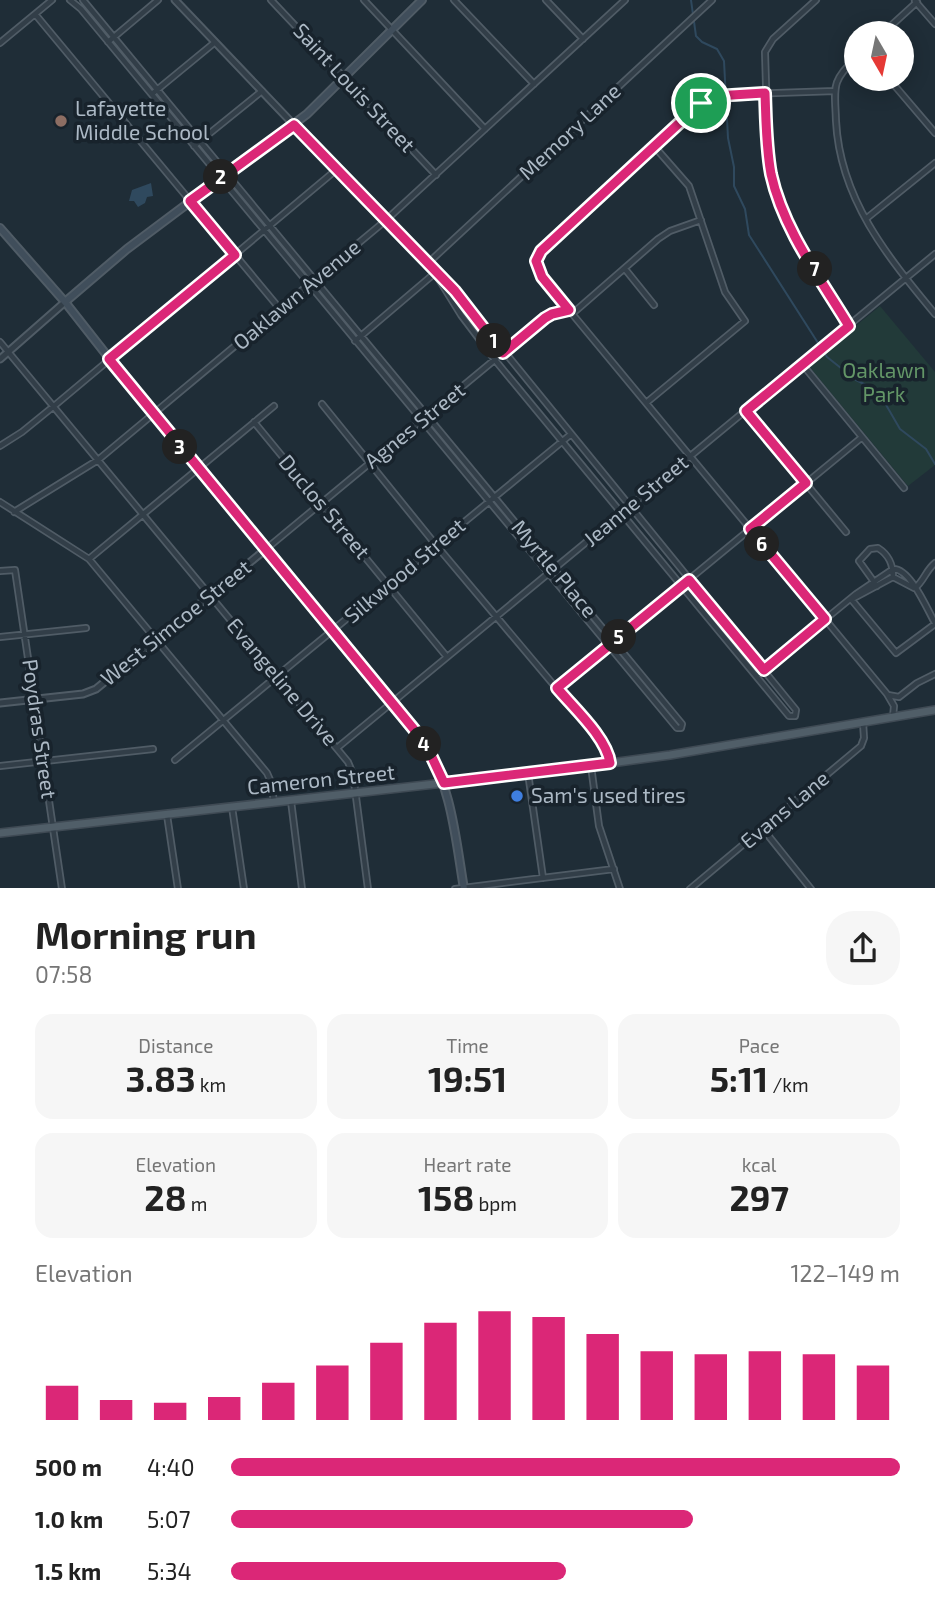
<!DOCTYPE html>
<meta charset="utf-8">
<style>
:root{--surface:#fff;--page:#f6f6f6;--text:#222;--muted:#767676;--accent:#db2777}
body{margin:0;font-family:"Exo 2",sans-serif;background:var(--page);color:var(--text);height:100vh;display:flex;flex-direction:column;font-size:26px;white-space:nowrap}
*{box-sizing:border-box;margin:0}
p{font-size:23px;color:var(--muted)}
.icon{flex:none;width:38px;height:38px;fill:none;stroke:currentColor;stroke-width:2;stroke-linecap:round;stroke-linejoin:round}
.map{position:relative;height:888px;overflow:hidden}
.side{display:flex;flex-direction:column;background:var(--surface);flex:1}
.side>*{flex:none}
.needle{width:46px;rotate:171deg}
.fabs{position:absolute;left:844px;top:21px;display:grid;gap:14px}
.fabs a{display:grid;place-items:center;width:70px;height:70px;border-radius:50%;background:var(--surface);box-shadow:0 4px 18px #0003;font-size:35px}
.pin{position:absolute;display:grid;place-items:center;width:60px;height:60px;color:#fff;margin:-30px;border:4px solid #fff;border-radius:50%;box-shadow:0 2px 7px #0007}
.km{position:absolute;width:35px;height:35px;margin:-18px;border-radius:50%;background:#222;color:#fff;font-size:19px;line-height:35px;text-align:center}
.round{display:grid;place-items:center;flex:none;width:74px;height:74px;border-radius:28px;background:var(--page)}
.headline{display:flex;align-items:center;justify-content:space-between;height:119px;padding:0 35px}
h1{font-size:38px;font-weight:700;line-height:52px}
.figures{display:grid;grid-template-columns:repeat(3,1fr);gap:10px;height:119px;padding:7px 35px}
.figures div{display:grid;align-content:center;border-radius:18px;background:var(--page);text-align:center}
.figures b{font-size:35px;font-weight:700}
.figures small{font-size:19px;font-weight:400}
.figures p{font-size:19px}
.chart{height:196px;padding:14px 35px}
.chart p{display:flex;justify-content:space-between}
.chart svg{width:100%;height:126px;margin-top:7px;stroke:var(--accent);stroke-width:6}
ul{padding:0 35px;list-style:none;font-size:23px}
li{display:grid;grid-template-columns:112px 84px 1fr;align-items:center;height:52px}
li i{height:18px;border-radius:9px;background:var(--accent)}
.map>svg:first-child{display:block}
.green{fill:#223a39}
.water{fill:#2f495e}
.lines{fill:none;stroke-linecap:round;stroke-linejoin:round}
.stream{stroke:#2f495e;stroke-width:2}
.minor-casing{stroke:#505c66;stroke-width:8}
.tertiary-casing{stroke:#505c66;stroke-width:9}
.secondary-casing{stroke:#505c66;stroke-width:10}
.primary-casing{stroke:#3f4a54;stroke-width:10}
.minor{stroke:#323e48;stroke-width:4.5}
.tertiary{stroke:#323e48;stroke-width:5}
.secondary{stroke:#404e5b;stroke-width:6}
.primary{stroke:#505e68;stroke-width:7}
.route-casing{stroke:#fff;stroke-width:14}
.route{stroke:#db2777;stroke-width:9}
.education-dot{fill:#8d6e63;stroke:#18232c;stroke-width:2.5}
.shop-dot{fill:#3f7fe0;stroke:#18232c;stroke-width:2.5}
.labels{text-anchor:middle;stroke-width:7;stroke-linejoin:round;paint-order:stroke}
.street-label{font-size:21px;fill:#acb9c5;stroke:#18232c}
.poi-label{font-size:21px;fill:#acb9c5;stroke:#18232c;text-anchor:start}
.park-label{font-size:21px;fill:#639667;stroke:#18232c}
</style>
<div class="map">
<svg width="935" height="889" viewBox="0 0 935 889">
<rect width="100%" height="100%" fill="#1f2d37"/>
<path class="green" d="M 880,306 L 935,372 L 935,465 L 908,486 L 808,365 Z"/>
<path class="water" d="M 151,183 L 153,196 L 147,197 L 145,203 L 138,207 L 134,201 L 129,201 L 132,190 Z"/>
<g class="lines">
<path class="stream" d="M 691,0 L 696,36 L 702,42 L 717,49 L 724,61 L 728,138 L 734,167 L 734,186 L 745,209 L 749,235 L 827,357 L 856,380 L 878,391 L 900,429 L 926,449 L 935,464"/>
<g class="minor-casing">
<path id="minor" d="M 70,0 L 81,9 L 677,728 L 681,728 L 682,724 L 83,0
M 271,0 L 436,175
M 364,0 L 485,129
M 454,0 L 534,84
M 546,0 L 583,39
M 816,0 L 773,39 L 765,52 L 768,151 L 779,201 L 798,241 L 849,326
M 915,1 L 935,24
M 35,14 L 280,309
M 883,33 L 917,2
M 108,42 L 158,0
M 0,43 L 52,0
M 856,58 C 830,82 835,88 836,121 C 840,199 887,256 935,314
M 889,79 L 935,133
M 835,91 L 721,95 L 708,99 L 555,238 L 539,253 L 536,261 L 542,277 L 569,310 L 887,694 L 894,706 L 893,717
M 152,94 L 214,43
M 294,125 L 455,291 L 796,710 L 795,716 L 789,716 L 495,360 L 461,315 L 435,273
M 194,146 L 262,91
M 867,218 L 935,163
M 427,264 L 712,0
M 625,269 L 654,305
M 572,314 L 658,239 L 670,231 L 701,220
M 355,341 L 435,273
M 0,342 L 348,762 L 353,774 L 368,889
M 802,364 L 904,488
M 646,403 L 745,321 L 725,292 L 689,186 L 654,146
M 322,404 L 436,545 L 600,740 L 608,752 L 610,763
M 746,411 L 846,532
M 254,422 L 447,657
M 0,446 L 22,432 L 54,406 L 336,170
M 0,502 L 89,559 L 267,773 L 271,782 L 274,802
M 14,512 L 98,460 L 385,221 L 625,0
M 266,549 L 545,318 L 552,314 L 569,310
M 89,559 L 274,406
M 0,571 L 15,570 L 62,889
M 877,586 L 859,561 L 870,549 L 878,548 C 889,555 893,564 893,577
M 915,588 C 924,581 926,570 935,563
M 851,599 L 896,653 L 935,624
M 852,599 L 893,577 L 914,588
M 0,637 L 86,628
M 756,676 L 856,594 L 893,569 C 910,568 927,609 935,623
M 557,688 L 861,438
M 888,695 L 899,697 L 917,683 L 935,674
M 337,748 L 935,254
M 175,760 L 570,435
M 0,766 L 153,749
M 591,766 L 599,826 L 620,889
M 528,773 L 543,878
M 291,801 L 302,889
M 232,807 L 244,889
M 167,815 L 178,889
M 763,829 L 811,889
M 455,889 L 614,869
M 690,889 L 861,746 L 864,738 L 863,722"/>
</g>
<g class="tertiary-casing">
<path id="tertiary" d="M 175,0 L 294,125
M 0,359 L 65,302
M 0,703 L 83,694 L 96,689 L 266,549"/>
</g>
<g class="secondary-casing">
<path id="secondary" d="M 0,228 L 65,302 L 153,414 L 422,740 C 452,787 455,835 464,889
M 65,302 L 127,249 L 307,114 L 422,0"/>
</g>
<g class="primary-casing">
<path id="primary" d="M 0,833 L 559,770 L 670,755 L 935,710"/>
</g>
<use href="#minor" class="minor"/>
<use href="#tertiary" class="tertiary"/>
<use href="#secondary" class="secondary"/>
<use href="#primary" class="primary"/>
</g>
<g class="lines">
<g class="route-casing">
<path id="route" d="M 765,93 C 766,120 766,147 771,174 C 783,229 820,278 849,326 L 746,411 L 806,483 L 750,529 L 825,619 L 764,670 L 689,580 L 557,688 C 573,707 607,738 610,763 L 444,783 L 429,751 L 417,733 L 109,359 L 235,255 L 190,201 L 294,125 L 455,291 L 503,353 L 545,318 L 552,314 L 569,310 L 542,277 L 536,261 L 541,251 L 701,103 L 716,96 Z"/>
</g>
<use href="#route" class="route"/>
</g>
<circle class="education-dot" cx="61" cy="121" r="7"/>
<circle class="shop-dot" cx="517" cy="796" r="7"/>
<g class="labels">
<g class="street-label">
<text transform="translate(354 88) rotate(47)" y="7">Saint Louis Street</text>
<text transform="translate(570 132) rotate(-43)" y="7">Memory Lane</text>
<text transform="translate(297 295) rotate(-40)" y="7">Oaklawn Avenue</text>
<text transform="translate(415 426) rotate(-39)" y="7">Agnes Street</text>
<text transform="translate(636 501) rotate(-40)" y="7">Jeanne Street</text>
<text transform="translate(324 507) rotate(50)" y="7">Duclos Street</text>
<text transform="translate(554 569) rotate(50)" y="7">Myrtle Place</text>
<text transform="translate(405 571) rotate(-40)" y="7">Silkwood Street</text>
<text transform="translate(176 623) rotate(-39)" y="7">West Simcoe Street</text>
<text transform="translate(282 682) rotate(50)" y="7">Evangeline Drive</text>
<text transform="translate(39 729) rotate(82)" y="7">Poydras Street</text>
<text transform="translate(321 780) rotate(-6)" y="7">Cameron Street</text>
<text transform="translate(785 810) rotate(-40)" y="7">Evans Lane</text>
</g>
<g class="poi-label">
<text x="75" y="116">Lafayette<tspan x="75" dy="24">Middle School</tspan></text>
<text x="531" y="803">Sam's used tires</text>
</g>
<g class="park-label">
<text x="884" y="378">Oaklawn<tspan x="884" dy="24">Park</tspan></text>
</g>
</g>
</svg>
<div class="fabs">
<a><svg class="needle" viewBox="-14 -14 28 28"><path d="M0-13l5 13h-10z" fill="#e53935"/><path d="M0 13l5-13h-10z" fill="#767676"/></svg></a>
</div>
<div class="pin" style="left:701px;top:103px;background:#1e9e55"><svg class="icon" aria-label="arrive" viewBox="0 0 24 24"><path d="M6 21V4h12l-3 4 3 4H6"/></svg></div>
<b class="km" style="left:494px;top:341px">1</b>
<b class="km" style="left:221px;top:177px">2</b>
<b class="km" style="left:180px;top:447px">3</b>
<b class="km" style="left:424px;top:744px">4</b>
<b class="km" style="left:619px;top:637px">5</b>
<b class="km" style="left:762px;top:544px">6</b>
<b class="km" style="left:815px;top:269px">7</b>
</div>
<section class="side">
<div class="headline"><div><h1>Morning run</h1><p>07:58</p></div><a class="round"><svg class="icon" aria-label="share" viewBox="0 0 24 24"><path d="M12 15V3M7 8l5-5 5 5M5 13v7h14v-7"/></svg></a></div>
<div class="figures">
<div><p>Distance</p><b>3.83<small> km</small></b></div>
<div><p>Time</p><b>19:51</b></div>
<div><p>Pace</p><b>5:11<small> /km</small></b></div>
</div>
<div class="figures">
<div><p>Elevation</p><b>28<small> m</small></b></div>
<div><p>Heart rate</p><b>158<small> bpm</small></b></div>
<div><p>kcal</p><b>297</b></div>
</div>
<div class="chart"><p><span>Elevation</span>122–149 m</p>
<svg viewBox="0 0 160 44" preserveAspectRatio="none"><path d="M5 44V32M15 44V37M25 44V38M35 44V36M45 44V31M55 44V25M65 44V17M75 44V10M85 44V6M95 44V8M105 44V14M115 44V20M125 44V21M135 44V20M145 44V21M155 44V25"/></svg>
</div>
<ul>
<li><b>500 m</b>4:40<i style="width:100%"></i></li>
<li><b>1.0 km</b>5:07<i style="width:69%"></i></li>
<li><b>1.5 km</b>5:34<i style="width:50%"></i></li>
</ul>
</section>
